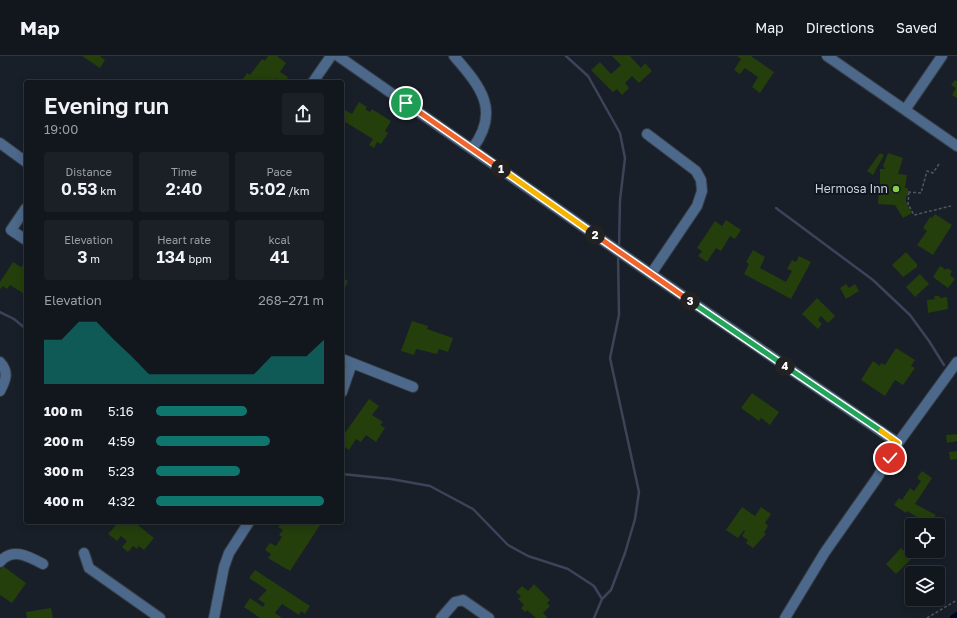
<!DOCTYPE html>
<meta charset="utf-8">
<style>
:root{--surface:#12171e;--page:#1b2027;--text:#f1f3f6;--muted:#9c9fa4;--line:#31363c;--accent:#0f766e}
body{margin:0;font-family:"Golos Text",sans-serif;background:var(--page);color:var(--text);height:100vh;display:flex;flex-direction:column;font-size:15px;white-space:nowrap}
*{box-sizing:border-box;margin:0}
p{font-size:13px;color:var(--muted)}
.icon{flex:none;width:22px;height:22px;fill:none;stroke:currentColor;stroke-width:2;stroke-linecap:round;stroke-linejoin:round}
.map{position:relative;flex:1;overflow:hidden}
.sheet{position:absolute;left:24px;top:24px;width:320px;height:444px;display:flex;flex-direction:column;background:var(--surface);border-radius:4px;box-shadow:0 2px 10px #0003,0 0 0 1px var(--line)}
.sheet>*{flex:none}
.controls{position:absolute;left:905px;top:462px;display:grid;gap:8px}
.controls a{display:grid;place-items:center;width:40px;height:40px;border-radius:4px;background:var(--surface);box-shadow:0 2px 10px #0003,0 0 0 1px var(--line);font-size:20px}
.pin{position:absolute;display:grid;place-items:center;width:34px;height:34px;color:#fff;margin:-17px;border:2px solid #fff;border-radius:50%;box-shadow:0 1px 4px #0007}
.km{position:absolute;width:20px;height:20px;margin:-10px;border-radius:50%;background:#222;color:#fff;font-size:11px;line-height:20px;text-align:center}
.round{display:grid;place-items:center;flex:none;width:42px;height:42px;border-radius:4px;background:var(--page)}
.overview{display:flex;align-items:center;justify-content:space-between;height:68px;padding:0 20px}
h1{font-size:22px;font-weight:600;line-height:30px}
.stats{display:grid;grid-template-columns:repeat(3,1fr);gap:6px;height:68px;padding:4px 20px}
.stats div{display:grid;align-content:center;border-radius:4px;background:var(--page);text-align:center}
.stats b{font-size:17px;font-weight:600}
.stats small{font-size:11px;font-weight:400}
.stats p{font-size:11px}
.chart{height:112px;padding:8px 20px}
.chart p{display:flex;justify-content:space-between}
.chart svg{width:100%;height:72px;margin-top:4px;fill:var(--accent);opacity:.7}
ul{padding:0 20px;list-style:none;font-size:13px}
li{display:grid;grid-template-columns:64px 48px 1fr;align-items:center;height:30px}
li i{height:10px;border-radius:5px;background:var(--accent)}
header{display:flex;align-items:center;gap:24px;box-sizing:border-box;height:56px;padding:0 20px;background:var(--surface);border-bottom:1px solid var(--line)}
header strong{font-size:19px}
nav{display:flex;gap:22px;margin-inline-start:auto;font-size:14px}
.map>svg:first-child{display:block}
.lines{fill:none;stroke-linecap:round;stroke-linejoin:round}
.stream{stroke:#3d4359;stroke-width:2.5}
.canal{stroke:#000622;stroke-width:8}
.building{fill:#243e0c}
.minor-casing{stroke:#353b44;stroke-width:12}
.path{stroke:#51575f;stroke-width:1.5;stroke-dasharray:3 2;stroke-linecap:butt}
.minor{stroke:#4c688a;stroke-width:10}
.split-1-casing{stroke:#fff;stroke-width:8}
.split-2-casing{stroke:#fff;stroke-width:8}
.split-3-casing{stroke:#fff;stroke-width:8}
.split-4-casing{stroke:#fff;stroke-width:8}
.split-5-casing{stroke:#fff;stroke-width:8}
.split-6-casing{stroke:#fff;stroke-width:8}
.split-1{stroke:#f0652b;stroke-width:5}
.split-2{stroke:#f5b400;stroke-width:5}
.split-3{stroke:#f0652b;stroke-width:5}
.split-4{stroke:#22a559;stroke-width:5}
.split-5{stroke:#22a559;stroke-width:5}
.split-6{stroke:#f5b400;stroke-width:5}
.poi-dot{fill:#87cf4b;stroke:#0f161f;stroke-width:1.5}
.labels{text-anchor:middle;stroke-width:4;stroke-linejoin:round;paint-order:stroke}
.poi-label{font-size:12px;fill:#ccd1d8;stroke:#0f161f;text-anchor:end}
</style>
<header>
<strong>Map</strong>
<nav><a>Map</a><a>Directions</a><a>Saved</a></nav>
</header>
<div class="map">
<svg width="957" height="562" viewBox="0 0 957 562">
<rect width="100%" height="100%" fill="#181f28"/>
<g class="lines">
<path class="stream" d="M 566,0 L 588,20 L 620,77 L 625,102 L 620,144 L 619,191
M 776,152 L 873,224 L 910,259 L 929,285 L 944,309
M 0,256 L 14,263 L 26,273
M 342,418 L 391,423 L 430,430 L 473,453 L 508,489 L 528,500 L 568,513 L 594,530 L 602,543
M 594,562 L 602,543 L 611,534 L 625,497 L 635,463 L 639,436 L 610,302 L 619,259 L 618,198"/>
<path class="canal" d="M 954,562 L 957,560"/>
</g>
<path class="building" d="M 82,0 L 100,0 L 105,4 L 100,12 Z
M 268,0 L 277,0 L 286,7 L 280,16 L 288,21 L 285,26 L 281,26 L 275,22 L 273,26 L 241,26 L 247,17 L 250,19 L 262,3 L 265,5 Z
M 612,0 L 630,0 L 641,12 L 645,7 L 652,15 L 639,27 L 632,20 L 625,27 L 629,32 L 622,39 L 617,33 L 613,36 L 591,14 L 600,6 L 611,18 L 621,9 Z
M 737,0 L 751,0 L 774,16 L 760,37 L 752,31 L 758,21 L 745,12 L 740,18 L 734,14 L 741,3 Z
M 955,24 L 957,25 L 957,42 L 952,39 L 956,32 L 951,29 Z
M 359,46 L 367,51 L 365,53 L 370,56 L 372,53 L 391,65 L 385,75 L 388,77 L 381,88 L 377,86 L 374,92 L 369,89 L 373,83 L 342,64 L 342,59 L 345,54 L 352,58 Z
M 880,97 L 884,99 L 873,119 L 867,115 Z
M 888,97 L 903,102 L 898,118 L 907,119 L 905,132 L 908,132 L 908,140 L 906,140 L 906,146 L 912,157 L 903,162 L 895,149 L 878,148 L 879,134 L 880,134 L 880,113 L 885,113 L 883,110 Z
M 935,158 L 952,169 L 933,199 L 917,189 L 927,175 L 923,172 L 930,161 L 932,162 Z
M 726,164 L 741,174 L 735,183 L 730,180 L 721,195 L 716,192 L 707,206 L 698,200 L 702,195 L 697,192 L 715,165 L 722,170 Z
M 753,194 L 765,201 L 760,212 L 786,226 L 792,215 L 787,213 L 792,204 L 796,206 L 799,200 L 811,206 L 791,243 L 744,218 L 749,208 L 746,206 Z
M 906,196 L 917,208 L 917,211 L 903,221 L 892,209 Z
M 13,206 L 21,211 L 23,209 L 26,211 L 26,239 L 10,229 L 7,233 L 3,230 L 0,233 L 0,226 Z
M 940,210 L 946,214 L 947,212 L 952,215 L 950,219 L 955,223 L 948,232 L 933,221 Z
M 920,218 L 929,228 L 915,241 L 906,231 Z
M 342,222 L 348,225 L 342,238 Z
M 846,228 L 849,232 L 855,228 L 859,235 L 846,243 L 840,232 Z
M 934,240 L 939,240 L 940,242 L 947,241 L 948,253 L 928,257 L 927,244 L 935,243 Z
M 817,242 L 835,260 L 828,267 L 821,260 L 818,264 L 822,268 L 818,273 L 802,258 Z
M 412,265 L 428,270 L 427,273 L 453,282 L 448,296 L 439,293 L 437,298 L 416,293 L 414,299 L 401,295 Z
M 896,292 L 915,304 L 911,310 L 915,312 L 903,329 L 895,324 L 885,340 L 861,324 L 873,305 L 880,310 L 881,307 L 885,309 Z
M 752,337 L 779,356 L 770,369 L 761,362 L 759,365 L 741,352 Z
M 369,343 L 379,350 L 372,359 L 383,366 L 380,369 L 385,372 L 376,386 L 366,379 L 361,386 L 356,383 L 349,394 L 342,389 L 342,381 Z
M 957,378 L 957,385 L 947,387 L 946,379 Z
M 957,395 L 957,403 L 950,404 L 949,396 Z
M 922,415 L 932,422 L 915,448 L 936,459 L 930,467 L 933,469 L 916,469 L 913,467 L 917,461 L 907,455 L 906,457 L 894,449 L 899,442 L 902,444 L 910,432 L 914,435 L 921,425 L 917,422 Z
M 742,451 L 755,460 L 761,451 L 771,458 L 765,467 L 768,470 L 764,477 L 766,478 L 753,492 L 746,487 L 748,484 L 742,480 L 745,475 L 744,474 L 738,482 L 726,474 Z
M 114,466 L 134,466 L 154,482 L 144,494 L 139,490 L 137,493 L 133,490 L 128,496 L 122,491 L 127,485 L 121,480 L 117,485 L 108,478 L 117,468 Z
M 282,466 L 322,466 L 290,515 L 268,502 L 271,498 L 265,494 L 270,487 L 276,490 L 282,481 L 279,479 L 283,474 L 278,471 Z
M 901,492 L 912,502 L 896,518 L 886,508 Z
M 3,510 L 26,527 L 12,547 L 0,539 L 0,513 Z
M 255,514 L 310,550 L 305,558 L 301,555 L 299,559 L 282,548 L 275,557 L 282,562 L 260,562 L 244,551 L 250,542 L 263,551 L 265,548 L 258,543 L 267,534 L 249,522 Z
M 534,528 L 550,544 L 547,547 L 550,550 L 543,557 L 547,561 L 546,562 L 536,562 L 527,554 L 525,556 L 521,552 L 524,549 L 518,543 L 521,540 L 516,536 L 522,530 L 528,535 Z
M 51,552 L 53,562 L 27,562 L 26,556 Z"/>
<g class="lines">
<g class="minor-casing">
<path id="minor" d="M 338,0 L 651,218 L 898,387
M 454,0 C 481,31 501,55 472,93
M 827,0 L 957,90
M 313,26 L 331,0
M 905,54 L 942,0
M 647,78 L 696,115 L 701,124 L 702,135 L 697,150 L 651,218
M 0,87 L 26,106
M 26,152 L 11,174 L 26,184
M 342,303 L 413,331
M 0,306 C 9,316 6,324 0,335
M 342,336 L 352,307
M 84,497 L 89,512 L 160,562
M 0,506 C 12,491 28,500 43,508
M 214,562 L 224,511 L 229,497 L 249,466
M 441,562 L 455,546 L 463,544 L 489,562
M 785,562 L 825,496 L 877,422 L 898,387 L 957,306"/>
</g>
<path class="path" d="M 908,136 L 921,137 L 927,115 L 933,117 L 939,108
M 909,136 L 908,148 L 914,159 L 951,150
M 927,562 L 957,544"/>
<use href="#minor" class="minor"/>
</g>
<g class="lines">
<g class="split-1-casing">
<path id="split-1" d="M 406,47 L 501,113"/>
</g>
<g class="split-2-casing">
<path id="split-2" d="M 501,113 L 595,179"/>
</g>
<g class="split-3-casing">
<path id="split-3" d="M 595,179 L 690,245"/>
</g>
<g class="split-4-casing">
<path id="split-4" d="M 690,245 L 785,310"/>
</g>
<g class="split-5-casing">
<path id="split-5" d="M 785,310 L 881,375"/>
</g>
<g class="split-6-casing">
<path id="split-6" d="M 881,375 L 898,387 L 890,402"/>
</g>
<use href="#split-1" class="split-1"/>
<use href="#split-2" class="split-2"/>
<use href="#split-3" class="split-3"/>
<use href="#split-4" class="split-4"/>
<use href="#split-5" class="split-5"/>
<use href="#split-6" class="split-6"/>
</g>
<circle class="poi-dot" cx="896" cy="133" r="4"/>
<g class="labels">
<g class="poi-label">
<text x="888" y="137">Hermosa Inn</text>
</g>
</g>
</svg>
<div class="controls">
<a><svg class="icon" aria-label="locate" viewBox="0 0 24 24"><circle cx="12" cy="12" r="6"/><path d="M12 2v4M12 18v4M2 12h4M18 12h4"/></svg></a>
<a><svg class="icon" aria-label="layers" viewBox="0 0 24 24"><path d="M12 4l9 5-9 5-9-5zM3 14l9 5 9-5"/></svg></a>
</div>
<div class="pin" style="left:406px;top:47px;background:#1e9e55"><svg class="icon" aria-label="arrive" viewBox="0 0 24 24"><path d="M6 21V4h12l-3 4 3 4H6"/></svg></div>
<div class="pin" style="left:890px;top:402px;background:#d93025"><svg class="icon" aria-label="check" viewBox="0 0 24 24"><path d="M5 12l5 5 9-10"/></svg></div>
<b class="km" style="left:501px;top:113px">1</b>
<b class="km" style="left:595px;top:179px">2</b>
<b class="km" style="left:690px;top:245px">3</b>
<b class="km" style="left:785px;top:310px">4</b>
<section class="sheet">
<div class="overview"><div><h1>Evening run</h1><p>19:00</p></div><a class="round"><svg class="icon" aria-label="share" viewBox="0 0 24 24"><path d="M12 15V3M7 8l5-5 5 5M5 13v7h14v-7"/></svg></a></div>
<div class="stats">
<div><p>Distance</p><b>0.53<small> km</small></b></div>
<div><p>Time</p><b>2:40</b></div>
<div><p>Pace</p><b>5:02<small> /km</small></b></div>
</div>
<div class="stats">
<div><p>Elevation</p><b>3<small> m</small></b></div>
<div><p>Heart rate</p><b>134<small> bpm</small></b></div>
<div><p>kcal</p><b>41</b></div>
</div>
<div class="chart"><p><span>Elevation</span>268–271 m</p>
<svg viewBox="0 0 160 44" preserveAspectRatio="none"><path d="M0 44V17L10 17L20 6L30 6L40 17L50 27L60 38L70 38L80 38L90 38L100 38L110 38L120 38L130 27L140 27L150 27L160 17V44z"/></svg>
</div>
<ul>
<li><b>100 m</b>5:16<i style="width:54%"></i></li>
<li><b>200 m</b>4:59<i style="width:68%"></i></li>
<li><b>300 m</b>5:23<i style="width:50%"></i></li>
<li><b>400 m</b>4:32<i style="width:100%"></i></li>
</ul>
</section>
</div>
